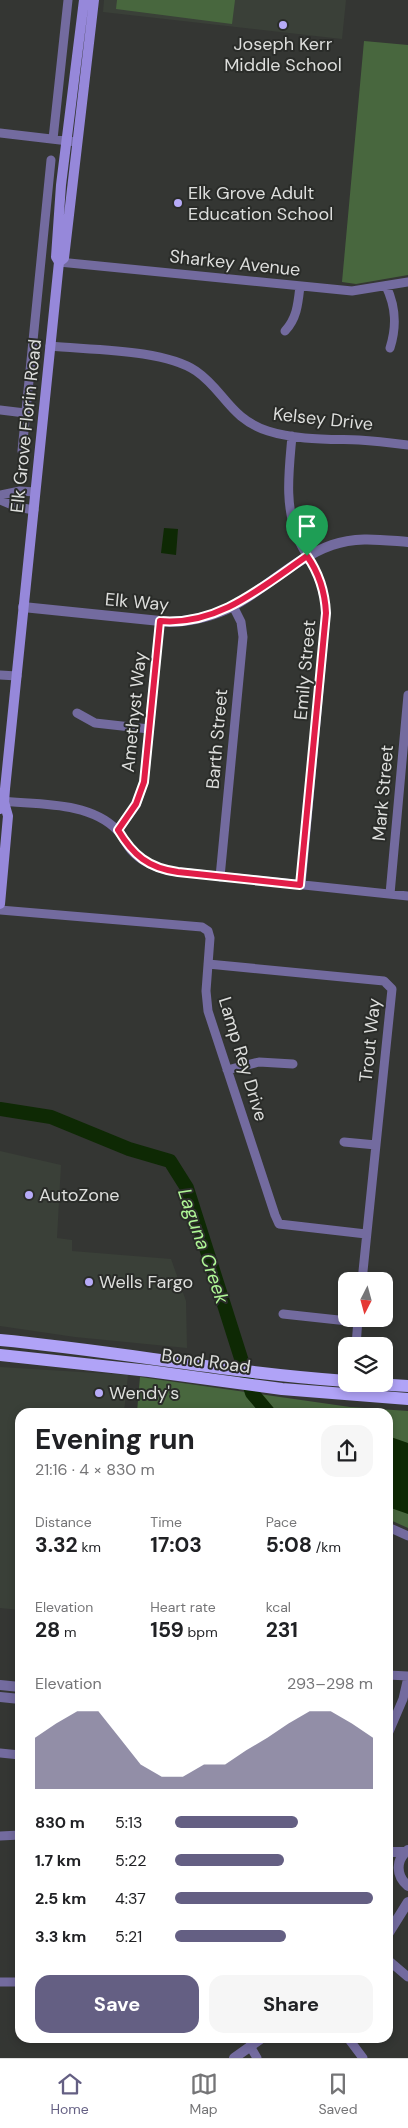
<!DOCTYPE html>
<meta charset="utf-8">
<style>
:root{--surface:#fff;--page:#f6f6f6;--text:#202124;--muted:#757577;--line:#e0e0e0;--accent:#645f83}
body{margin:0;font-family:"DM Sans",sans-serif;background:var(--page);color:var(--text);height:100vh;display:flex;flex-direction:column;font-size:19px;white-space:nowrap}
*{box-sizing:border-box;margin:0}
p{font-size:16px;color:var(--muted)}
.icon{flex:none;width:28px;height:28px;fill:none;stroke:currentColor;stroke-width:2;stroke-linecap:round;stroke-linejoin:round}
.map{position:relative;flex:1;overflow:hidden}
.details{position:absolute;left:15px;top:1408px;width:378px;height:635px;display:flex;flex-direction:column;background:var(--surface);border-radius:15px;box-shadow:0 2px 8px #0003}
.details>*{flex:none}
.needle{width:32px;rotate:186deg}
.buttons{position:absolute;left:338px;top:1272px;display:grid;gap:10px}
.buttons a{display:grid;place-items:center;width:55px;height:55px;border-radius:10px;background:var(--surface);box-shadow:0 2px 8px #0003;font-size:25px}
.pin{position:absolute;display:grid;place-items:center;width:42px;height:42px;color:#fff;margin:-51px -21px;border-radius:50% 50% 50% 0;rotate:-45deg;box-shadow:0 0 5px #0007}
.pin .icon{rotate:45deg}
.round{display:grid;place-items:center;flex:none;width:52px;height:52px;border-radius:15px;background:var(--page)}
.overview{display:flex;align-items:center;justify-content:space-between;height:85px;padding:0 20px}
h1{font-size:28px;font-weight:700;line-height:38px}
.figures{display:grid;grid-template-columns:repeat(3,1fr);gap:8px;height:85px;padding:5px 20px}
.figures div{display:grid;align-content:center}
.figures b{font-size:21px;font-weight:700}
.figures small{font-size:14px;font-weight:400}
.figures p{font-size:14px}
.chart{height:140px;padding:10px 20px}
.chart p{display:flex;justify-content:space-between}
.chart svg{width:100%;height:90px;margin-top:5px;fill:var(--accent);opacity:.7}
.action{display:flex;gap:10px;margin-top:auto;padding:10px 20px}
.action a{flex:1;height:58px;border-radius:15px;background:var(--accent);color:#fff;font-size:20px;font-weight:700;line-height:58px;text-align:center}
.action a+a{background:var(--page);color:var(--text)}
ul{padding:0 20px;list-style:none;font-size:16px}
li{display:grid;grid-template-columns:80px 60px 1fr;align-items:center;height:38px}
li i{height:12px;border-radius:6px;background:var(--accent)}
.tabs{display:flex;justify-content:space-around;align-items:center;height:70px;border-top:1px solid var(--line);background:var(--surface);font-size:14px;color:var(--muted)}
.tabs a{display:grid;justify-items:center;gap:2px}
.tabs .active{color:var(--accent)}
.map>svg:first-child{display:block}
.built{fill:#3a4038}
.green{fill:#48673e}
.water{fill:#0e2904}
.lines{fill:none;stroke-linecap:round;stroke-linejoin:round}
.river{stroke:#0e2904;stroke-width:14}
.minor{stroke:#736b9f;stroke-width:9}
.tertiary{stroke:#736b9f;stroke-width:10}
.secondary{stroke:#9688da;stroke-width:10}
.primary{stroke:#b0a3f7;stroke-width:12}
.route-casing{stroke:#fff;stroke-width:10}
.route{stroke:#e11d48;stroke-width:6}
.poi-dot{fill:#b7abf8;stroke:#2a2c29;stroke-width:2}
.labels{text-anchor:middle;stroke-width:4;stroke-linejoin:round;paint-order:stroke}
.poi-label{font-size:18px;fill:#dddedc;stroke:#2a2c29;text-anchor:start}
.street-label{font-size:18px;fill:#dddedc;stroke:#2a2c29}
.water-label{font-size:19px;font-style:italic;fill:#aff796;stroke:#2a2c29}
</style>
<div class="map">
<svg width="408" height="2058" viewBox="0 0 408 2058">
<rect width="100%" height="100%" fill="#343633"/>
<path class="built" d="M 104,0 L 346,0 L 342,39 L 103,12 Z
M 0,1151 L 61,1165 L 57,1238 L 72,1240 L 72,1251 L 171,1259 L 186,1301 L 187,1348 L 75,1337 L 0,1326 Z
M 0,1367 L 128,1375 L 124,1412 L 20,1412 L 20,1610 L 0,1608 Z"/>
<path class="green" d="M 117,0 L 235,0 L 232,24 L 116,9 Z
M 364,41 L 408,45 L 408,275 L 356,284 L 342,282 Z
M 140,1377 L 350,1407 L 408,1411 L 408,1528 L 388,1519 L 388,1412 L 137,1412 Z"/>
<path class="water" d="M 164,528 L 178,529 L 176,555 L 161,553 Z
M 388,1436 L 408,1443 L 408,1514 L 388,1507 Z"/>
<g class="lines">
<path class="river" d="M 0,1109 L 51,1117 L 129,1149 L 170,1161 L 187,1188 L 252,1393 L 268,1412"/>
<path class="minor" d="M 0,133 L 77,142
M 53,139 L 68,0
M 59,262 L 352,291 L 408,282
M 386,286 C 396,307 397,326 390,348
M 285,331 C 297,318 298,304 300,286
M 50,346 C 90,350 163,349 196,371 C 224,390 230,419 268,431 C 296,440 329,439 359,440 C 375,441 392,443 408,445
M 0,410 L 25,413
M 292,436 C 289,471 284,505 298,538 C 301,547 307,554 311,562 C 320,577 325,595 326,613 L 301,885
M 22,451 L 51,160
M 0,495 L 20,491 L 35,492
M 0,500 L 17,507 L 34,510
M 0,675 L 17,676
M 77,713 L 95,723 L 149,729
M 0,801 C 37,805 89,801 117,830 C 122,834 124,841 128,846 C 137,860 154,867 170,871 L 408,896
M 118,830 L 136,805 L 144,782 L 160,621
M 220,877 L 243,637 L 241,622 L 233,606
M 390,894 L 408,695
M 0,910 L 202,927 L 208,931 L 210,938 L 206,991 L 208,1011 L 275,1215 L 279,1224 L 366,1234
M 208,964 L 384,981 L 392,989 L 362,1281
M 227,1070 L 259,1062 L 293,1064
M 344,1142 L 376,1145
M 283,1314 L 357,1322
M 356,1346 L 358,1319
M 388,1527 L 408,1536
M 388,1675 L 408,1676
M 388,1734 L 403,1699 L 408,1677
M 0,1753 L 20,1755
M 0,1836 L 20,1835
M 388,1960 L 408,1977
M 0,1982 L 20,1982
M 348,2038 L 363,2058
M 250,2046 L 257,2058"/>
<path class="tertiary" d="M 23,607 L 170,622 C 192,621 214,616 233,606 C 267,588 295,558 332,545 C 357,536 382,540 408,542
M 0,1685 L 20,1687
M 0,1697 L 20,1699
M 408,1850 C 395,1860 396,1876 408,1886
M 388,1852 L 405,1852
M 388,1934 L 408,1902
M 234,2058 L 262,2038"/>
<path class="secondary" d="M 59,262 L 64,258 L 94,0
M 0,809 L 4,802 L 5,789 L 59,262 L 56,257 L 61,185 L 84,0
M 0,904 L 8,816 L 4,802"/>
<path class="primary" d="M 0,1340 C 116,1351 230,1373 346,1381
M 0,1355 L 149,1371 L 282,1389 L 408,1399
M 376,1384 L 408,1386"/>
</g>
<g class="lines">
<g class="route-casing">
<path id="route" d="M 307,556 C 319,573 325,593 326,613 L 300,885 L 178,872 C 148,868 133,855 118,830 L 136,804 L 144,782 L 160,621 C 218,626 262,587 307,556 Z"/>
</g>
<use href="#route" class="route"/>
</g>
<g class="poi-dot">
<circle cx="283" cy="25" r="5"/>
<circle cx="178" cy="203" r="5"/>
<circle cx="29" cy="1195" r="5"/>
<circle cx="89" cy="1282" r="5"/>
<circle cx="99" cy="1393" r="5"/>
</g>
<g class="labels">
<g class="poi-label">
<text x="283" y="50" text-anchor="middle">Joseph Kerr<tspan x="283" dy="21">Middle School</tspan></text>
<text x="188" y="199">Elk Grove Adult<tspan x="188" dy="21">Education School</tspan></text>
<text x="39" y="1201">AutoZone</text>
<text x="99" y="1288">Wells Fargo</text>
<text x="109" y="1399">Wendy's</text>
</g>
<g class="street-label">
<text transform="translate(235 263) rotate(6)" y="6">Sharkey Avenue</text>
<text transform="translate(323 419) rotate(6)" y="6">Kelsey Drive</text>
<text transform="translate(26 426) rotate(-84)" y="6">Elk Grove Florin Road</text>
<text transform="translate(137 602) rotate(5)" y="6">Elk Way</text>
<text transform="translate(305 670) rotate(-85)" y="6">Emily Street</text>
<text transform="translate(134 712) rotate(-84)" y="6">Amethyst Way</text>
<text transform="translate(217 739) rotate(-85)" y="6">Barth Street</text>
<text transform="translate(383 793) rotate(-85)" y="6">Mark Street</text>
<text transform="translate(370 1040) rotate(-84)" y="6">Trout Way</text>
<text transform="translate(243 1059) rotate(73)" y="6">Lamp Rey Drive</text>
<text transform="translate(206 1361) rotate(8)" y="6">Bond Road</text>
</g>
<g class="water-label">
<text transform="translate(204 1246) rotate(71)" y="7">Laguna Creek</text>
</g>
</g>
</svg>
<div class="buttons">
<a><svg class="needle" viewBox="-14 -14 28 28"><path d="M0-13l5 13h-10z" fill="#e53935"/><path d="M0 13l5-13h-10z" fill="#757577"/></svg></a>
<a><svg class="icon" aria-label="layers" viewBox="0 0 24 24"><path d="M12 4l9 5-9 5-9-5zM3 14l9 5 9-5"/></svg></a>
</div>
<div class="pin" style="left:307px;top:556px;background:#1e9e55"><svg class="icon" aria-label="arrive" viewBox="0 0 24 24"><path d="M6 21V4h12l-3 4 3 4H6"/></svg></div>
<section class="details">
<div class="overview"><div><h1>Evening run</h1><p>21:16 · 4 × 830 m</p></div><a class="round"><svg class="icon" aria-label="share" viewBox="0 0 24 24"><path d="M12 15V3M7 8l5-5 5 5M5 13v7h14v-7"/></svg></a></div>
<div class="figures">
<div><p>Distance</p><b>3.32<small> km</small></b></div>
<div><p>Time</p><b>17:03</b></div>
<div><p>Pace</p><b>5:08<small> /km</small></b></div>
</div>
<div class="figures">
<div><p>Elevation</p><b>28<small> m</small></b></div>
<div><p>Heart rate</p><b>159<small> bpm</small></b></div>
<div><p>kcal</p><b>231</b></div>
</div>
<div class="chart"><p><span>Elevation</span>293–298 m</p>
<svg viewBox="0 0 160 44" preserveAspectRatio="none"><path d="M0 44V19L10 12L20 6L30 6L40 19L50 32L60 38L70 38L80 32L90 32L100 25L110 19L120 12L130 6L140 6L150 12L160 19V44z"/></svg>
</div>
<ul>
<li><b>830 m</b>5:13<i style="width:62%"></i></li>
<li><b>1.7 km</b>5:22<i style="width:55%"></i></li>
<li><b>2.5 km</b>4:37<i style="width:100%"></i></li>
<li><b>3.3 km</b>5:21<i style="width:56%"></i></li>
</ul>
<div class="action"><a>Save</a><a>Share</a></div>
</section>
</div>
<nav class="tabs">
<a class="active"><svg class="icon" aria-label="home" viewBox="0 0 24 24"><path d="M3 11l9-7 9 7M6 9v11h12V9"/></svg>Home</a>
<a><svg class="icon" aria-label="map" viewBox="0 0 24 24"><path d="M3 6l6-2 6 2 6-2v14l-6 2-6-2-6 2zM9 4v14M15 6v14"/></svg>Map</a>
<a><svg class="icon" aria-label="saved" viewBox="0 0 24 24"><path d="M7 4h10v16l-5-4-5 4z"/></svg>Saved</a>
</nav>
